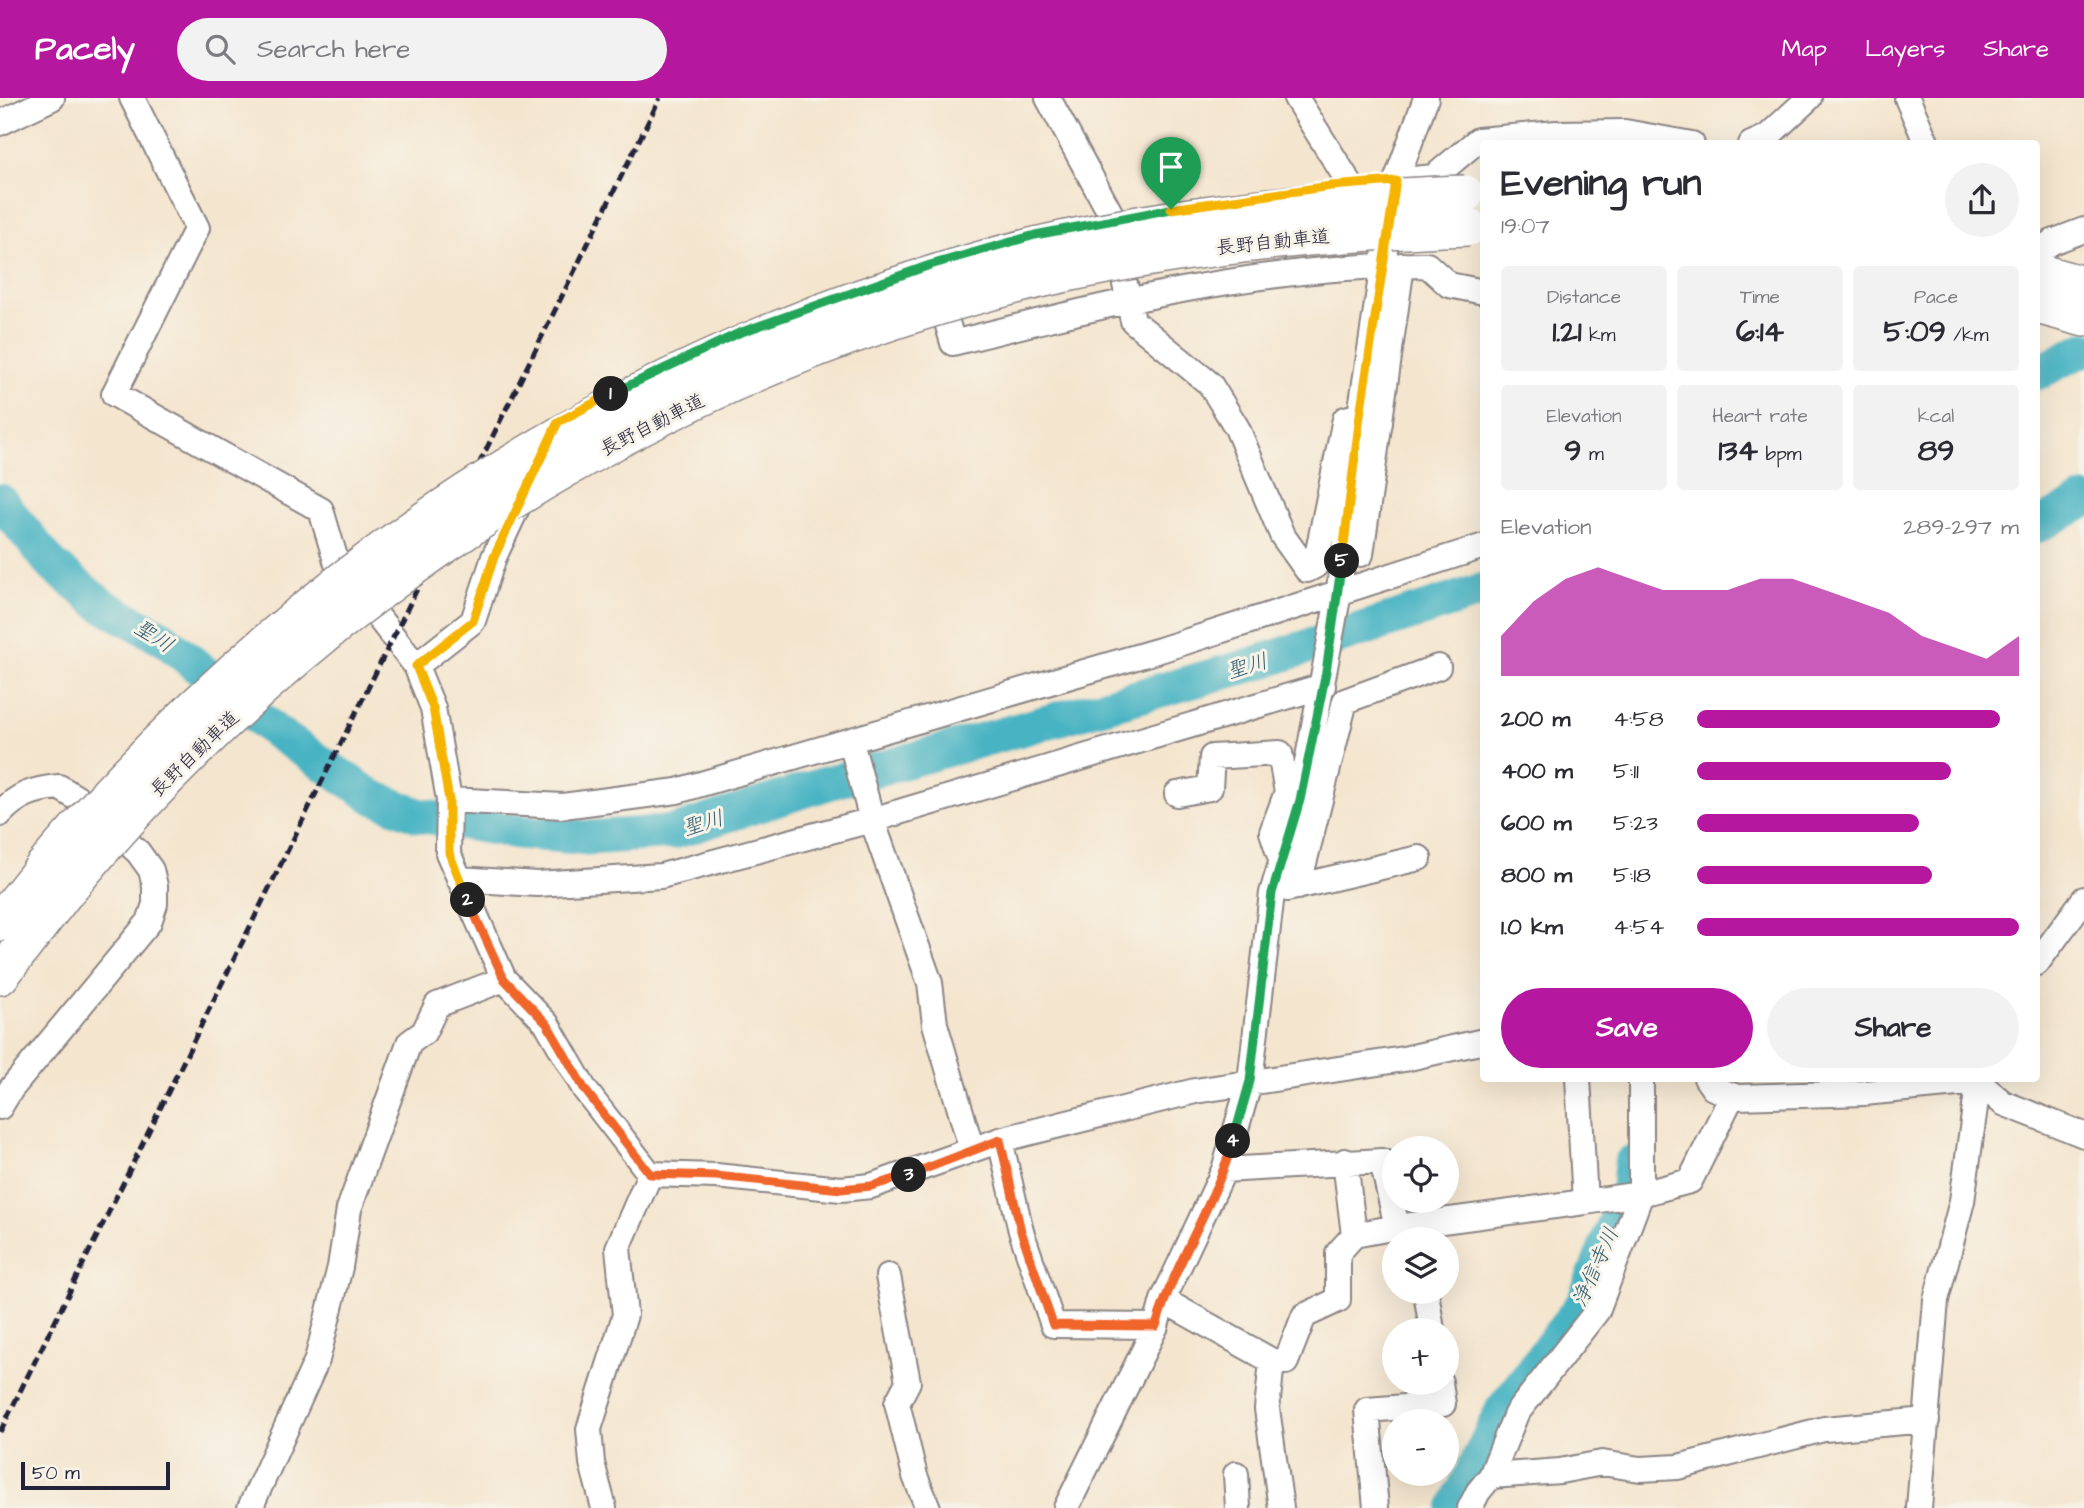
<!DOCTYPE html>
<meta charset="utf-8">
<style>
:root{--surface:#fff;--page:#f2f2f3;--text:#2b2b33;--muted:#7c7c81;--accent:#b5179e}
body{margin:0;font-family:"Architects Daughter","Klee One",sans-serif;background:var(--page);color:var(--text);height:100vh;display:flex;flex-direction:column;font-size:26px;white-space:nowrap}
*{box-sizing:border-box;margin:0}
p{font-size:23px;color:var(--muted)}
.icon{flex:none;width:38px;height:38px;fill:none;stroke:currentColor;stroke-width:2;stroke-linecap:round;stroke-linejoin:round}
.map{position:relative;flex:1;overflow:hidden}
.panel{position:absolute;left:1480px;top:42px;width:560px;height:942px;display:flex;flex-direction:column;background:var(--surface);border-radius:7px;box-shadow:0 7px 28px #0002}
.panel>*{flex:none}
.tools{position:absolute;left:1382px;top:1038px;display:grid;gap:14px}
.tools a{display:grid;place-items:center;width:77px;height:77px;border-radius:50%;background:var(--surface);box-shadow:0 7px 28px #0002;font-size:35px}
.scale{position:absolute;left:21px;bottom:18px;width:149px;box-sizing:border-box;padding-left:7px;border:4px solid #22223b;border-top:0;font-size:19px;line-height:24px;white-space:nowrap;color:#22223b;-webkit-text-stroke:5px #f7f3e8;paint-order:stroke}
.pin{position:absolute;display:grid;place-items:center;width:60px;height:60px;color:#fff;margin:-72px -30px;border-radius:50% 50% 50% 0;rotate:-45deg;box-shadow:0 0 7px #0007}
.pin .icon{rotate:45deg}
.km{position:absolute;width:35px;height:35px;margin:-18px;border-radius:50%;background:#222;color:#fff;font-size:19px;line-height:35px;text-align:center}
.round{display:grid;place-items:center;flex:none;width:74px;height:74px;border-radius:37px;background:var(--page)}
.summary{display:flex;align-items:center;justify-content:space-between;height:119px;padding:0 21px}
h1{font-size:38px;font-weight:800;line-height:52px}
.stats{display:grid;grid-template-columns:repeat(3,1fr);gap:10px;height:119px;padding:7px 21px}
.stats div{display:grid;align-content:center;border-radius:7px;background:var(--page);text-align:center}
.stats b{font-size:30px;font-weight:800}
.stats small{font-size:19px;font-weight:400}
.stats p{font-size:19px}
.chart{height:196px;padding:14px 21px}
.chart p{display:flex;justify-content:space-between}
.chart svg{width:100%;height:126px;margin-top:7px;fill:var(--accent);opacity:.7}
.primary-button{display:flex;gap:14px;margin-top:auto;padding:14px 21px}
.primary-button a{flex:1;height:80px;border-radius:42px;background:var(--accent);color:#fff;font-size:28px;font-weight:800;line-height:80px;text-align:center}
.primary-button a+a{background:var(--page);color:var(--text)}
ul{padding:0 21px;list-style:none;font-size:23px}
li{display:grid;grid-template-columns:112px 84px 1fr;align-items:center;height:52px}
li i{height:18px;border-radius:9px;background:var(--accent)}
header{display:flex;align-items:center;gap:42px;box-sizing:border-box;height:98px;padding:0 35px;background:var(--accent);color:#fff}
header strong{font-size:33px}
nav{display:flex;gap:38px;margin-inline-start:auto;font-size:24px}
.search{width:490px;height:63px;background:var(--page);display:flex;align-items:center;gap:18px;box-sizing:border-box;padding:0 24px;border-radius:38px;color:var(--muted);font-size:26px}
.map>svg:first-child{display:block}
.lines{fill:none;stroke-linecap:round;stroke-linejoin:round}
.river{stroke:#46b3c3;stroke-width:35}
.minor-casing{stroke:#8b8484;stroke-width:28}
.highway-casing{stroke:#8b8484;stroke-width:40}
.minor{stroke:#fff;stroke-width:24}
.highway{stroke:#fff;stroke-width:37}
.rail{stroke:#22223b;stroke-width:5;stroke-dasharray:10 5;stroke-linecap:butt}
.highway-bridge-casing{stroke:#8b8484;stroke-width:40;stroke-linecap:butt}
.highway-bridge{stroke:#fff;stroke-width:37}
.split-1-casing{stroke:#fff;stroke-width:14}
.split-2-casing{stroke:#fff;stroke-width:14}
.split-3-casing{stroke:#fff;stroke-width:14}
.split-4-casing{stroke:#fff;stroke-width:14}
.split-5-casing{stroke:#fff;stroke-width:14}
.split-6-casing{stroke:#fff;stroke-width:14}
.split-1{stroke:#22a559;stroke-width:9}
.split-2{stroke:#f5b400;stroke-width:9}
.split-3{stroke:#f0652b;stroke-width:9}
.split-4{stroke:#f0652b;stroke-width:9}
.split-5{stroke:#22a559;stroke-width:9}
.split-6{stroke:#f5b400;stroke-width:9}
.labels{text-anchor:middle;stroke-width:6;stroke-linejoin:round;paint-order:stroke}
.street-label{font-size:19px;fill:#22223b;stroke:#f7f3e8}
.water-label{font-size:21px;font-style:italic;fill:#305c71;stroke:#f7f3e8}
</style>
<header>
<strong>Pacely</strong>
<div class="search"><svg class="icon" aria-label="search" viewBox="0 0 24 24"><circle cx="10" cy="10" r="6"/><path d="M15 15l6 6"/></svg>Search here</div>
<nav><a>Map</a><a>Layers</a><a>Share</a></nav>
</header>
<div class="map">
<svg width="2084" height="1410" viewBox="0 0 2084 1410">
<rect width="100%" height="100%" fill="#f7f3e8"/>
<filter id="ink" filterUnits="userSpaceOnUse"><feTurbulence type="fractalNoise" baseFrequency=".0143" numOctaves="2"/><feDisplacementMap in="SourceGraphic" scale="14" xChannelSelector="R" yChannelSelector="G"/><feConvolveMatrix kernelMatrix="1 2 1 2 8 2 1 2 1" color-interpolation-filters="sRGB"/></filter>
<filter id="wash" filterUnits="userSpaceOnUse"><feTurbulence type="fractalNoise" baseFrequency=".00686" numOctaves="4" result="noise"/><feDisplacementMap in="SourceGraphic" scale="28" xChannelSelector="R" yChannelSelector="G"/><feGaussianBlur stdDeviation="1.57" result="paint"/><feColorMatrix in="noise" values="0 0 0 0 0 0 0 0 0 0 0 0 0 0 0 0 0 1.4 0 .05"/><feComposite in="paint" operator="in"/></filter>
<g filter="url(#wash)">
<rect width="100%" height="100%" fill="#f4e5ce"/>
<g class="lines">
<path class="river" d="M 2037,275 L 2084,251
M 0,403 L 52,467 L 102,507 L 163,540 L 277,635 L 373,699 L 418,717 L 518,734 L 588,740 L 674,734 L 828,685 L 1251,567 L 1484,492
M 2037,428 L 2084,403
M 1455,1410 L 1502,1312 L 1584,1204 L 1629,1089 L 1631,1065"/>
</g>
</g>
<g filter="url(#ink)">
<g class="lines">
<g class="minor-casing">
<path id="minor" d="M 132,0 L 197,130 L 114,296 L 321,412 L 337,466 L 416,568 L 473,523 L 494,459 L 523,397
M 1048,0 L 1114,122 L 1117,144
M 1296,0 L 1350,86
M 1907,0 L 1927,46
M 0,25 L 52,0
M 1751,46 L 1767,39 L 1809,0
M 1404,82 L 1434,79 L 1478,42 L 1557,35 L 1625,34 L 1692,46
M 1391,114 L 1396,83 L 1426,0
M 2037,154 L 2052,144 L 2084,132
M 1125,186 L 1133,223 L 1210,286 L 1237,330 L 1282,437 L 1307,472 L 1315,468 L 1345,321 L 1360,317 L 1380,325
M 938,193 L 953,245 C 1108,205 1265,167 1427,167 L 1449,187 L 1484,194
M 1361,456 L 1402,167
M 416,568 L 433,610 L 449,702 L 448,755 L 504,881 L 547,926 L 585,992 L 650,1076
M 851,644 L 872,722 L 930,885 L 935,926 L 972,1052
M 1177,696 L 1210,690 L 1212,659 L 1280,655 L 1287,694 L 1272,734 L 1282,765
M 449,702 L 563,708 L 677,693 L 1160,552 L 1484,448
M 0,716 C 17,697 34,691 59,689 L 80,702 L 138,754 L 151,772 L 155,788 L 155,806 L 149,824 L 11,991 L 0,1009
M 459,781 L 537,786 L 661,778 L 872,722 L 1323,588
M 1298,789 L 1345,603 L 1438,569
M 1287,791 L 1419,760
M 2037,865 L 2084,801
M 1641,980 L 1641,1096 L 1690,1083 L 1732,998
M 1706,980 L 1713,990 L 1737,999 L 1864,995 L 1978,984 L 2003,1005 L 2084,1037
M 1000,1042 L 1021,1133 L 1053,1227 L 1156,1228
M 1345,1063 L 1354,1137 L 1397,1129
M 1224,1072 L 1382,1063 L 1397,1129 L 1585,1104 L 1578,980
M 650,1076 L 716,1078 L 841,1091 L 871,1088 L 1000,1042 L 1195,993 L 1404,961 L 1484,943
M 888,1178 L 908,1284 L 897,1305 L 915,1378 L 928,1410
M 1426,1194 L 1432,1232
M 1163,1202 L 1272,1263 L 1286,1264 L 1304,1218 L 1338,1202 L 1338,1155 L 1354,1137
M 1272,1263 L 1267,1311 L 1281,1410
M 1236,1376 L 1238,1410
M 1491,1378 L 1516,1316 L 1597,1213 L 1641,1096 L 1585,1104
M 250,1410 L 317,1262 L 340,1169 L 349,1111 L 409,945 L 424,934 L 437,907 L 504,881
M 604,1410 L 592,1365 L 589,1331 L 625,1217 L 618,1150 L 650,1076
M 1066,1410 L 1156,1228 L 1163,1202 L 1224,1072 L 1250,983 L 1272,795 L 1300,702 L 1338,500 L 1360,317 L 1385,153
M 1376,1410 L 1367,1312 L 1443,1306 L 1440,1284
M 1470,1410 L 1478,1394 L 1491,1378 L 1560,1373 L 1602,1365 L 1640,1371 L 1678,1369 L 1824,1331 L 1927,1322
M 1919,1410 L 1936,1202 L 1962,1103 L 1979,980"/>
</g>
<g class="highway-casing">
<path id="highway" d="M 2037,174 L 2084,187
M 2037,207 L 2084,220
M 0,824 L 43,770
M 0,878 L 66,793"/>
</g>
<use href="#minor" class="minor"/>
<use href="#highway" class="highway"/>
<path class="rail" d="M 0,1334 L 660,0"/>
<g class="highway-bridge-casing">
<path id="highway-bridge" d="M 43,770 C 293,475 607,267 981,162 C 1138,118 1302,102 1465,96
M 66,793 C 316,490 669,265 1053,178 C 1190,147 1329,134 1469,129"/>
</g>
<use href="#highway-bridge" class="highway-bridge"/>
</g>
</g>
<g class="lines" filter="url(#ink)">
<g class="split-1-casing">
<path id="split-1" d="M 611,296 L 739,235 L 930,167 L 1035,137 L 1171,111"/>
</g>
<g class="split-2-casing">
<path id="split-2" d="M 468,802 L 449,755 L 449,702 L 433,610 L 416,568 L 473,523 L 494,459 L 558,324 L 611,296"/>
</g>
<g class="split-3-casing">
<path id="split-3" d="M 468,802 L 504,881 L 547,926 L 585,992 L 650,1076 L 716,1078 L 841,1091 L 871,1088 L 909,1077"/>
</g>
<g class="split-4-casing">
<path id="split-4" d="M 909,1077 L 1000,1042 L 1021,1133 L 1053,1227 L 1156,1228 C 1175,1164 1214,1108 1233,1043"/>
</g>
<g class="split-5-casing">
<path id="split-5" d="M 1233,1043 L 1250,983 L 1272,795 L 1300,702 L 1326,574 L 1342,463"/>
</g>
<g class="split-6-casing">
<path id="split-6" d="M 1171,111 L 1331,88 L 1396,83 L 1360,317 L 1342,463"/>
</g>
<use href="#split-1" class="split-1"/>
<use href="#split-2" class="split-2"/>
<use href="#split-3" class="split-3"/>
<use href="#split-4" class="split-4"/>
<use href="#split-5" class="split-5"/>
<use href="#split-6" class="split-6"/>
</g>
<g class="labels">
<g class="street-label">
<text transform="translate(1273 143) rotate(-6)" y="7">長野自動車道</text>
<text transform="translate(652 326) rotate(-27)" y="7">長野自動車道</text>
<text transform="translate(194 655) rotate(-44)" y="7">長野自動車道</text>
</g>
<g class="water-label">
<text transform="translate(154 538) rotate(33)" y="7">聖川</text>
<text transform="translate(1247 568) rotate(-17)" y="7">聖川</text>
<text transform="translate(703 725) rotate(-17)" y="7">聖川</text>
<text transform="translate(1595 1169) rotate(-66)" y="7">浄信寺川</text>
</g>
</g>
</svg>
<div class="tools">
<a><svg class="icon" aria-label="locate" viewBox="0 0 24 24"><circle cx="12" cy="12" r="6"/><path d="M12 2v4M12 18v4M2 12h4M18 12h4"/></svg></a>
<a><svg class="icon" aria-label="layers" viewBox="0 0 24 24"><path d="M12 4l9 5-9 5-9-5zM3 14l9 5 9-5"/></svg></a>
<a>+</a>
<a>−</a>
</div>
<div class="scale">50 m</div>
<div class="pin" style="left:1171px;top:111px;background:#1e9e55"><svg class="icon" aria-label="arrive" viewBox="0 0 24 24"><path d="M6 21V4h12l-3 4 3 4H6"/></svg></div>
<b class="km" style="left:611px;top:296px">1</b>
<b class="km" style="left:468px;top:802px">2</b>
<b class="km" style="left:909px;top:1077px">3</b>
<b class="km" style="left:1233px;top:1043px">4</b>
<b class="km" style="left:1342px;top:463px">5</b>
<section class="panel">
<div class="summary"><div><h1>Evening run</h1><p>19:07</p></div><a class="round"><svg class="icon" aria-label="share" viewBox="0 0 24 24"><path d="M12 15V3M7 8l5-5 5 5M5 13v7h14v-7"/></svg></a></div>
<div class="stats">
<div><p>Distance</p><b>1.21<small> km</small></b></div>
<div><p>Time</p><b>6:14</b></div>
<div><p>Pace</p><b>5:09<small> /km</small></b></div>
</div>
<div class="stats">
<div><p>Elevation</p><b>9<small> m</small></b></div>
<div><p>Heart rate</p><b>134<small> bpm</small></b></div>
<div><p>kcal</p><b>89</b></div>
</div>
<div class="chart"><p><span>Elevation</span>289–297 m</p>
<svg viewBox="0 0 160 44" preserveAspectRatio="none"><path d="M0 44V30L10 18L20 10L30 6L40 10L50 14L60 14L70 14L80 10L90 10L100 14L110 18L120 22L130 30L140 34L150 38L160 30V44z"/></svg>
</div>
<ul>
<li><b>200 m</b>4:58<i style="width:94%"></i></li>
<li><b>400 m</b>5:11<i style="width:79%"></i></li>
<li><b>600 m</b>5:23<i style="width:69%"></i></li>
<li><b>800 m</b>5:18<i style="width:73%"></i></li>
<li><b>1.0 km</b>4:54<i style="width:100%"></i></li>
</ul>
<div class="primary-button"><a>Save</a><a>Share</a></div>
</section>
</div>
